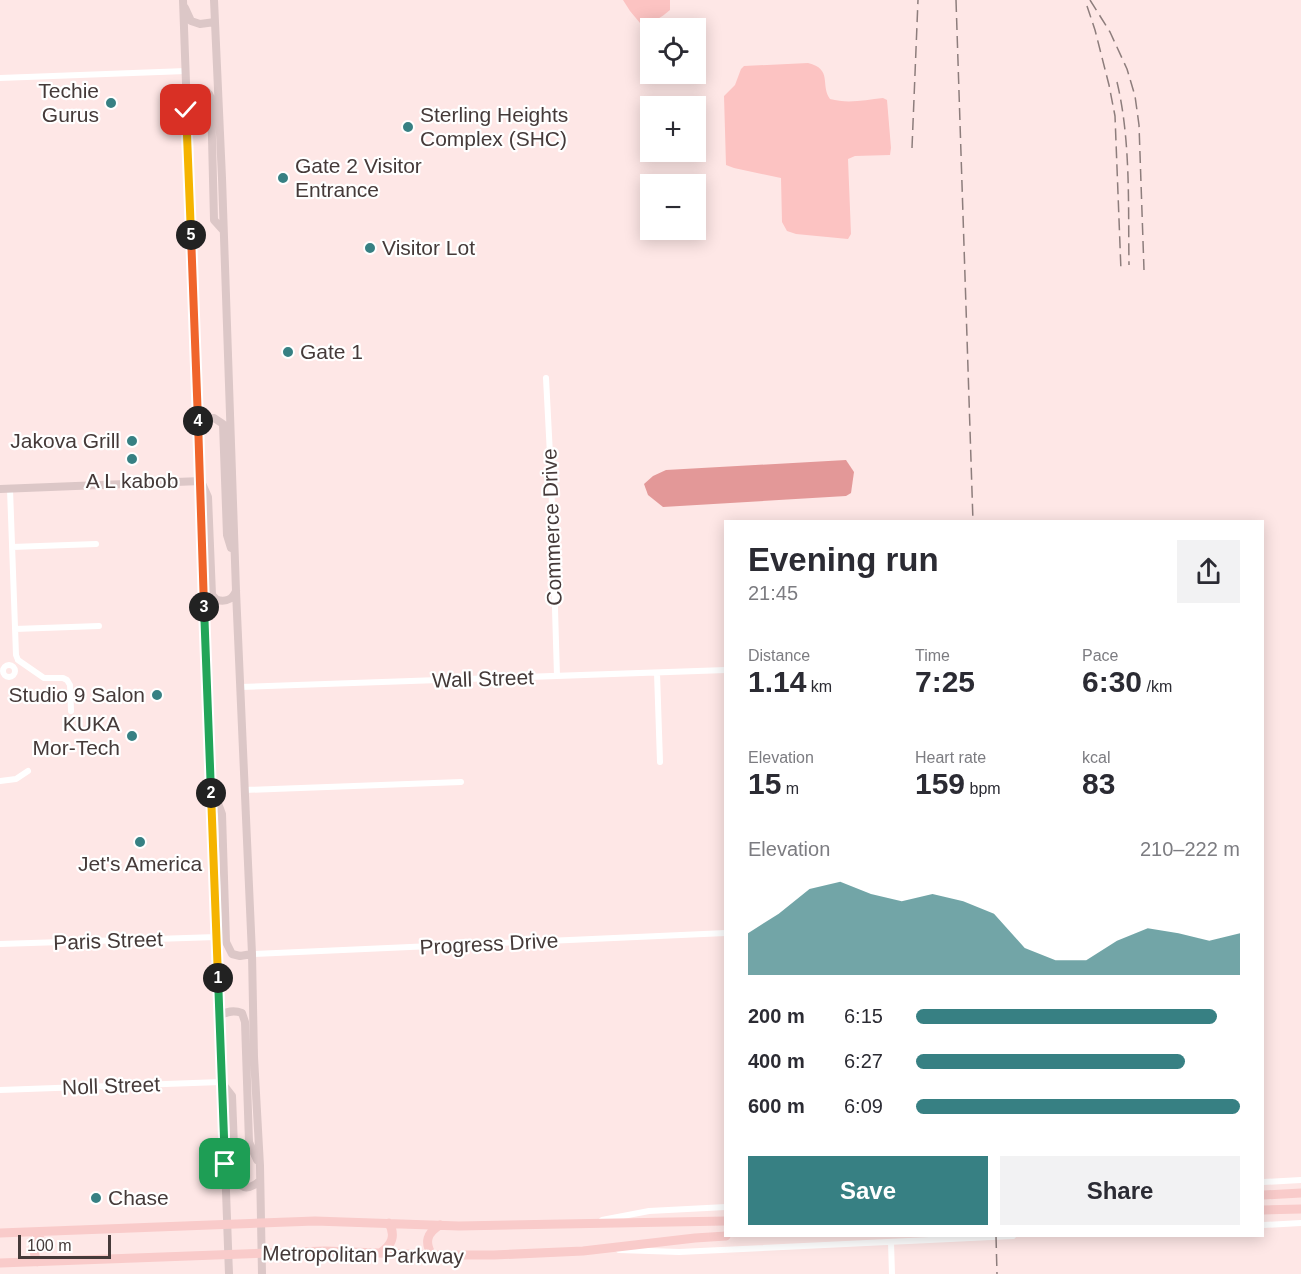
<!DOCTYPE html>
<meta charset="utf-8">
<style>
:root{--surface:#fff;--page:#f2f2f3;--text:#2b2b33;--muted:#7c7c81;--accent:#378083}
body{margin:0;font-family:Helvetica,sans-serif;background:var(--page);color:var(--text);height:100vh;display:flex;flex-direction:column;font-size:22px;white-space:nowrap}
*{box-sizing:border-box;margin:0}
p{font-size:20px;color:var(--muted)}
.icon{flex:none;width:33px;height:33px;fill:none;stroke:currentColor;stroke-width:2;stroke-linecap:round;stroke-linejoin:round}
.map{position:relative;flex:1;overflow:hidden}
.drawer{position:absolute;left:724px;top:520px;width:540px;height:717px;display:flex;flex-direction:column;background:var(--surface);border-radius:0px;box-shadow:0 3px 15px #0003}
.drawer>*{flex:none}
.tools{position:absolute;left:640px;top:18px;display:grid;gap:12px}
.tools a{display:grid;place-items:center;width:66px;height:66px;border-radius:0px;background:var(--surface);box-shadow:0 3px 15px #0003;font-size:30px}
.scale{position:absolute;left:18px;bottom:15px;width:93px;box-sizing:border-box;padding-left:6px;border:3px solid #453a39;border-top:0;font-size:16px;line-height:21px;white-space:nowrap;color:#453a39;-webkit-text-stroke:4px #fff;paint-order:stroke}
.pin{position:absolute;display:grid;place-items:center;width:51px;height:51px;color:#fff;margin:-26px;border-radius:12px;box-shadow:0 3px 9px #0006}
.km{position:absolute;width:30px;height:30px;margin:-15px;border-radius:50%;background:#222;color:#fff;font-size:16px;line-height:30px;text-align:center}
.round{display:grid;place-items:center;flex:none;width:63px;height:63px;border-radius:0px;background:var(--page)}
.overview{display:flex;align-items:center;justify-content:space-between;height:102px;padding:0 24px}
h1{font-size:33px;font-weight:800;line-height:45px}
.metrics{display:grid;grid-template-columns:repeat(3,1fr);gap:9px;height:102px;padding:6px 24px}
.metrics div{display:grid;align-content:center}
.metrics b{font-size:30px;font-weight:800}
.metrics small{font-size:16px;font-weight:400}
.metrics p{font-size:16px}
.chart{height:168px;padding:12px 24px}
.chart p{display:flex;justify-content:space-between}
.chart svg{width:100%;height:108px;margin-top:6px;fill:var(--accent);opacity:.7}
.action{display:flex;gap:12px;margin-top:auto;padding:12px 24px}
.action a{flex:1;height:69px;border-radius:0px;background:var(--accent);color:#fff;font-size:24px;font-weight:800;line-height:69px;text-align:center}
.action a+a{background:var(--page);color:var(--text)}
ul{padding:0 24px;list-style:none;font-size:20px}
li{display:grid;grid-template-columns:96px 72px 1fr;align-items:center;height:45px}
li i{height:15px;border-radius:8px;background:var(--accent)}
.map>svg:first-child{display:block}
.green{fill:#fcc3c2}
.water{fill:#e39898}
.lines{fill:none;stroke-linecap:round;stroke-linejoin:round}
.street{stroke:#fff;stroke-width:6}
.secondary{stroke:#dcc7c7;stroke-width:8}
.primary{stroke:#f9cbca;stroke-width:9}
.rail{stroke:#8d7d7c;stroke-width:1.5;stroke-dasharray:12 6;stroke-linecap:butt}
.split-1-casing{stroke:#fff;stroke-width:12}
.split-2-casing{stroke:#fff;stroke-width:12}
.split-3-casing{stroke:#fff;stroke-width:12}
.split-4-casing{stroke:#fff;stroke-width:12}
.split-5-casing{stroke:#fff;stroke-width:12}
.split-6-casing{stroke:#fff;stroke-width:12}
.split-1{stroke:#22a559;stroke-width:8}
.split-2{stroke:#f5b400;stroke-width:8}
.split-3{stroke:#22a559;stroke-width:8}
.split-4{stroke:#f0652b;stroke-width:8}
.split-5{stroke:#f0652b;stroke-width:8}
.split-6{stroke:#f5b400;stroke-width:8}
.poi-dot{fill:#378083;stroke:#fff;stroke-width:2}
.labels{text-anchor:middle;stroke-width:4.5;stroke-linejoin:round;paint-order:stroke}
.poi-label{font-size:21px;fill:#453a39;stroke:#fff;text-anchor:start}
.street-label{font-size:21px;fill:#453a39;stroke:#fff}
</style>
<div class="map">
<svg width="1301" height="1274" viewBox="0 0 1301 1274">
<rect width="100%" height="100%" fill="#fee7e6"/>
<path class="green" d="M 623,0 L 670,0 L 670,10 C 661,18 652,23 640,23 L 630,11 Z
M 808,63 C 833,69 820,85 830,99 C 848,104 865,100 883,98 L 887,100 L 891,148 L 890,155 L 855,156 L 848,159 L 851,234 L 848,239 L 796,234 L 787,231 L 782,222 L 781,178 L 734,168 L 726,165 L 724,96 L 735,85 L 741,69 L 744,66 Z"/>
<path class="water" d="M 846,460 L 854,472 L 851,493 L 846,496 L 663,507 L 648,495 L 644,484 L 653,476 L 666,470 Z"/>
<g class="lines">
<path class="street" d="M 0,78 L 186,71
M 546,378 L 551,474 L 557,676
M 10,489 L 16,655 L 18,660
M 12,547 L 96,544
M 15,629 L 99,626
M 18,660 L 44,678 L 63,678 L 67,680 L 70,685 L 71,711
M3 671a6 6 0 1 1 12 0a6 6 0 1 1-12 0Z
M 657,673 L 660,762
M 240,687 L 726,670
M 0,781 L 16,779 L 28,771
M 244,790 L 461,782
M 0,944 L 217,937
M 252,954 L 726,933
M 0,1090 L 221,1082
M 1263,1182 L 1301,1180
M 602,1220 L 649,1211 L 726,1207
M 1263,1225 L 1301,1223
M 891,1242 L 892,1274
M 619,1250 L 679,1252 L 1013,1236"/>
<path class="secondary" d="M 183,0 L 229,1274
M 214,0 L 222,178 L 236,591 L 252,954 L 254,1057 L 260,1166 L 262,1274
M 185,8 L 191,21 L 200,24 L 215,22
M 187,98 C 194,89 205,84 211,98 L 214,220 L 223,230
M 199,431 C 203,424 205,419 214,418 L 223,424 L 227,535 L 231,548
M 0,489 L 201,481 L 208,497 L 212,595 L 217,600 C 226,602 232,600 236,591
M 214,792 L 222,814 L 226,942 L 232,954 L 240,956 L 252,954
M 220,1016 C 227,1011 234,1010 242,1013 L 245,1022 L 249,1142 L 257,1160
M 222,1083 L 232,1096 L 235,1173 C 239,1190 247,1191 260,1181"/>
<path class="primary" d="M 1263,1195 L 1301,1193
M 1263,1210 L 1301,1209
M 0,1233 L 315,1221 L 459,1226 L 726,1221
M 380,1253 C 392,1245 396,1236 389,1223
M 432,1255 C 424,1242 427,1233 440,1225
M 37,1262 C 32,1249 33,1242 42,1232
M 0,1263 L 325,1251 L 432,1255 L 494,1255 L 583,1251 L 695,1238 L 726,1236"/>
<path class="rail" d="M 956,0 L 973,522
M 1090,0 L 1110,32 L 1127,69 L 1135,96 L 1139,125 L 1144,270
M 1087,6 L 1095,30 L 1109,85 L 1115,116 L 1121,271
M 1117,82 C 1131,141 1128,205 1129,265
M 912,148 L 918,0
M 996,1236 L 997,1274"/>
</g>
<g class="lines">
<g class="split-1-casing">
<path id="split-1" d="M 218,978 L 225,1164"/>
</g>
<g class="split-2-casing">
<path id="split-2" d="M 211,793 L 218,978"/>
</g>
<g class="split-3-casing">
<path id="split-3" d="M 204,607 L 211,793"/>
</g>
<g class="split-4-casing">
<path id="split-4" d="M 198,421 L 204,607"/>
</g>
<g class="split-5-casing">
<path id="split-5" d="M 191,235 L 198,421"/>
</g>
<g class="split-6-casing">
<path id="split-6" d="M 186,110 L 191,235"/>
</g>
<use href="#split-1" class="split-1"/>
<use href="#split-2" class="split-2"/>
<use href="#split-3" class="split-3"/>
<use href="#split-4" class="split-4"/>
<use href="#split-5" class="split-5"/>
<use href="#split-6" class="split-6"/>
</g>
<g class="poi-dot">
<circle cx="111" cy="103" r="6"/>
<circle cx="408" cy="127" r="6"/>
<circle cx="283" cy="178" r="6"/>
<circle cx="370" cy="248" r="6"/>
<circle cx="288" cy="352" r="6"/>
<circle cx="132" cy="441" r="6"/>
<circle cx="132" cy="459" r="6"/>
<circle cx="157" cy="695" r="6"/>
<circle cx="132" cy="736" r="6"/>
<circle cx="140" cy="842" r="6"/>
<circle cx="96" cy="1198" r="6"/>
</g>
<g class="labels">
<g class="poi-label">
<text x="99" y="98" text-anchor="end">Techie<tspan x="99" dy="24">Gurus</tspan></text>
<text x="420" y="122">Sterling Heights<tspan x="420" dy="24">Complex (SHC)</tspan></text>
<text x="295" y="173">Gate 2 Visitor<tspan x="295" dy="24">Entrance</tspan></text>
<text x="382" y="255">Visitor Lot</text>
<text x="300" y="359">Gate 1</text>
<text x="120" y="448" text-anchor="end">Jakova Grill</text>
<text x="132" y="488" text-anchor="middle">A L kabob</text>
<text x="145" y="702" text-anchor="end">Studio 9 Salon</text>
<text x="120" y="731" text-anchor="end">KUKA<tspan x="120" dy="24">Mor-Tech</tspan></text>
<text x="140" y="871" text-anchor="middle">Jet's America</text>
<text x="108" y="1205">Chase</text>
</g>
<g class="street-label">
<text transform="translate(552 527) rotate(-92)" y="7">Commerce Drive</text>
<text transform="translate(483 679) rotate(-2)" y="7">Wall Street</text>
<text transform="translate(108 941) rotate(-2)" y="7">Paris Street</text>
<text transform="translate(489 944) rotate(-3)" y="7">Progress Drive</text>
<text transform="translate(111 1086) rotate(-2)" y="7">Noll Street</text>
<text transform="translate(363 1255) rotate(1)" y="7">Metropolitan Parkway</text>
</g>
</g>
</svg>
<div class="tools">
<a><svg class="icon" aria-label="locate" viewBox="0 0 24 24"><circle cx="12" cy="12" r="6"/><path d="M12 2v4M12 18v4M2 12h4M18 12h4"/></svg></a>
<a>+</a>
<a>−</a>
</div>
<div class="scale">100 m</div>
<div class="pin" style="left:225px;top:1164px;background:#1e9e55"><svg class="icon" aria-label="arrive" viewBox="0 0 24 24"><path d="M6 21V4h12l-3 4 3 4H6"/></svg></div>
<div class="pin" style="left:186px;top:110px;background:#d93025"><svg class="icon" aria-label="check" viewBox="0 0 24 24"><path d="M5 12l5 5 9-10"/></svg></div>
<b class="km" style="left:218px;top:978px">1</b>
<b class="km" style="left:211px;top:793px">2</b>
<b class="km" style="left:204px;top:607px">3</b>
<b class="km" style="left:198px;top:421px">4</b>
<b class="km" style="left:191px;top:235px">5</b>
<section class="drawer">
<div class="overview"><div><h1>Evening run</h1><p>21:45</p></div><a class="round"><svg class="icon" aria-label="share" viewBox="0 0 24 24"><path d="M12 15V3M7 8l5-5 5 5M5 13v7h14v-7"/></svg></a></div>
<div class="metrics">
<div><p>Distance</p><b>1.14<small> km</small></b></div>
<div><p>Time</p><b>7:25</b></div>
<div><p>Pace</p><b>6:30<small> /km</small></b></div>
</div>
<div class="metrics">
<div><p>Elevation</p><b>15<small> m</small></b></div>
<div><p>Heart rate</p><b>159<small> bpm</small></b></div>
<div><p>kcal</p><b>83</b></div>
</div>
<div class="chart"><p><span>Elevation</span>210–222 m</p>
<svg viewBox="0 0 160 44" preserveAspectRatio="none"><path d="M0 44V27L10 19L20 9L30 6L40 11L50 14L60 11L70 14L80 19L90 33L100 38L110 38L120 30L130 25L140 27L150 30L160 27V44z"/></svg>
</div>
<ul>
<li><b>200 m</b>6:15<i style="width:93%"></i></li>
<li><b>400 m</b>6:27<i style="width:83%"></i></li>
<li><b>600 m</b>6:09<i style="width:100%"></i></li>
</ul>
<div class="action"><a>Save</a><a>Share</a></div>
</section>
</div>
